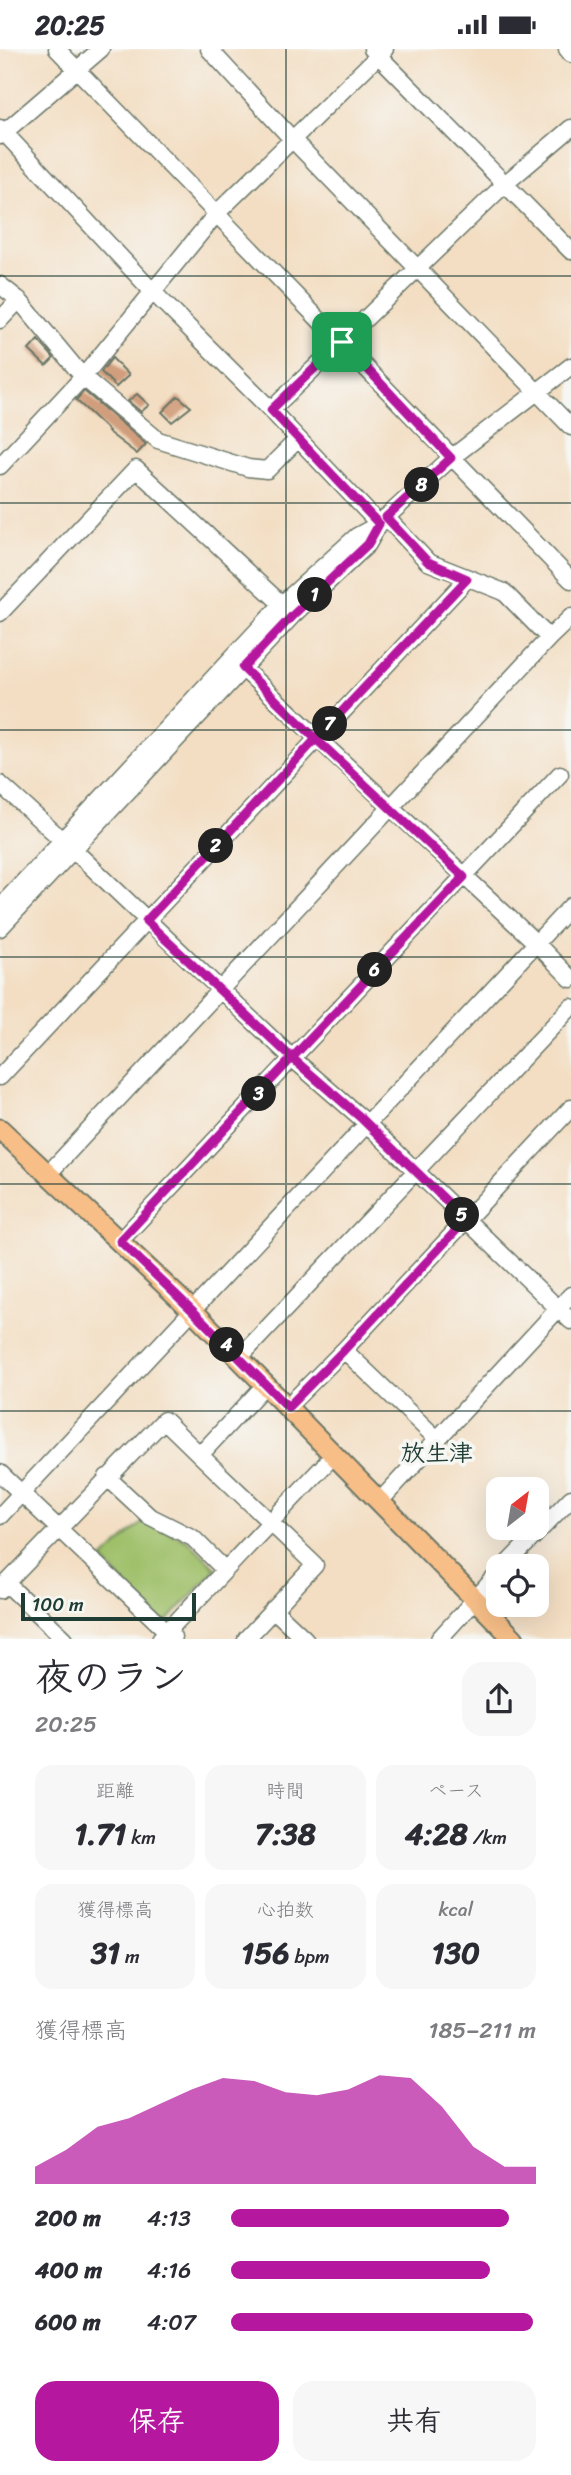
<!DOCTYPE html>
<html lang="ja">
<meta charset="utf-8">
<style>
:root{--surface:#fff;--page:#f7f7f7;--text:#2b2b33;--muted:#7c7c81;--accent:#b5179e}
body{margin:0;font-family:Sriracha,"Klee One",sans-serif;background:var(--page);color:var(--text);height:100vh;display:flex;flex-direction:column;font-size:26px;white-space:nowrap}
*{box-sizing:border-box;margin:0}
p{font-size:23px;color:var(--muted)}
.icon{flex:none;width:38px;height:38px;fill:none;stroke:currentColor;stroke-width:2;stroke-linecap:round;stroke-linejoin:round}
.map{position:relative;height:1590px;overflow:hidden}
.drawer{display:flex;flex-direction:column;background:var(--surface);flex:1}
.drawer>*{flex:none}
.needle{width:46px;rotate:31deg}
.fabs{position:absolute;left:486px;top:1428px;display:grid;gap:14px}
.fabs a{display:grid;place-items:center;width:63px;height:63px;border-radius:14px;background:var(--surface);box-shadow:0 7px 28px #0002;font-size:35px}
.scale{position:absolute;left:21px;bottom:18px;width:175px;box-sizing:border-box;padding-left:7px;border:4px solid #1f3d34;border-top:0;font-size:19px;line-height:24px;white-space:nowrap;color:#1f3d34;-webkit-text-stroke:5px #f6f6f2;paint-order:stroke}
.pin{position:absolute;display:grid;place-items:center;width:60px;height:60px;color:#fff;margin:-30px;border-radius:14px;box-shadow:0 4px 10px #0006}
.km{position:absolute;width:35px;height:35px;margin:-18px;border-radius:50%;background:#222;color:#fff;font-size:19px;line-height:35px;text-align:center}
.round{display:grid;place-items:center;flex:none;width:74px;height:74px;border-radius:21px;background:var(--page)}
.overview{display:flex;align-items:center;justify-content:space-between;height:119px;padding:0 35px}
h1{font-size:38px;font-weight:800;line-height:52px}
.stats{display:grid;grid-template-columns:repeat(3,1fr);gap:10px;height:119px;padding:7px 35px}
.stats div{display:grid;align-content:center;border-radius:18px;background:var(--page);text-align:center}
.stats b{font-size:30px;font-weight:800}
.stats small{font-size:19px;font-weight:400}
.stats p{font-size:19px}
.chart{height:196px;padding:14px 35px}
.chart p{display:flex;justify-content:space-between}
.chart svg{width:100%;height:126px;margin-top:7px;fill:var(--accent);opacity:.7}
.cta{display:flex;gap:14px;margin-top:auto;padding:14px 35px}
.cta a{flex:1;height:80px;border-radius:21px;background:var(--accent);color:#fff;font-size:28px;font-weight:800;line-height:80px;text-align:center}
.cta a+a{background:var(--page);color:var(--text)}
ul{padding:0 35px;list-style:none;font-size:23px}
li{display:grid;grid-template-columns:112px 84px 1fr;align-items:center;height:52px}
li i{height:18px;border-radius:9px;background:var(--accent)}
.status{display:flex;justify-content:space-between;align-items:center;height:49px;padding:0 35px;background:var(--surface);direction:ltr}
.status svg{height:19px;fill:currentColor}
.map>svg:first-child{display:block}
.green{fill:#9ebf68;stroke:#5e7e4e;stroke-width:2}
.building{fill:#d19e7d}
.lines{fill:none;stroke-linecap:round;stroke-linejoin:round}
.minor-casing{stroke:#697566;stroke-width:19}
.major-casing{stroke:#697566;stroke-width:23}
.minor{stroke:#fff;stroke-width:16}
.major{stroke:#f7be87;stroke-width:19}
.route-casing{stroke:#fff;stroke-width:14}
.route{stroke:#b5179e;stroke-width:9}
.grid{fill:none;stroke:#1f3d34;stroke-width:2;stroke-opacity:0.55}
.labels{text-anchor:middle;stroke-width:7;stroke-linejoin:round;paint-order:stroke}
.neighbourhood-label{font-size:24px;font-weight:bold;fill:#1f3d34;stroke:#f6f6f2}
</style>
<div class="status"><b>20:25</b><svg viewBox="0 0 49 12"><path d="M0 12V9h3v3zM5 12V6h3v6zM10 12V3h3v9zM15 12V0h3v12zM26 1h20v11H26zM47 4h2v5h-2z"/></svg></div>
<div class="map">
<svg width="571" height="1590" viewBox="0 0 571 1590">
<rect width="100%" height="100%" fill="#f6f6f2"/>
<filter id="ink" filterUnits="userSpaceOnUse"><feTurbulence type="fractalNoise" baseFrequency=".0143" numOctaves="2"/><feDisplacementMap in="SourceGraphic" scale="14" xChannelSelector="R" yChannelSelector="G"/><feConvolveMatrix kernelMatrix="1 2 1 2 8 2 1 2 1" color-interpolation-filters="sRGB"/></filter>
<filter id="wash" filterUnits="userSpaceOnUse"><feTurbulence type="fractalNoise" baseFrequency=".00686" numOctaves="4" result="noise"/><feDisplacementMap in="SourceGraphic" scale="28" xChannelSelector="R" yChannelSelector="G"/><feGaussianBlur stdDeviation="1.57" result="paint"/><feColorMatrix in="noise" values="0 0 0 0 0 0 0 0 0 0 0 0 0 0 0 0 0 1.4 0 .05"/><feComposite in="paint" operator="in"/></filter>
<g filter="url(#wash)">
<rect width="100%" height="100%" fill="#f3dec3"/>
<path class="green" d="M 144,1472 L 187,1491 L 216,1519 L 164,1576 L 102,1510 Z"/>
<g id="blocks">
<path class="building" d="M 38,291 L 54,309 L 46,317 L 29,301 Z
M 112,309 L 129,326 L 116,338 L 101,323 Z
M 84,342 L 146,395 L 137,405 L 108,383 L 109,382 L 76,351 Z
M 137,345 L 149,356 L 141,363 L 128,352 Z
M 178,347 L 191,358 L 172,373 L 162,363 Z"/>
</g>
</g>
<g filter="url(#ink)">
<use href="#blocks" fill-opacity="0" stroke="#697566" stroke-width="2"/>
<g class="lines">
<g class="minor-casing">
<path id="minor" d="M 57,0 L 571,531
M 209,0 L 292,90 L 571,378
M 372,0 L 571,202
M 567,0 L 571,5
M 0,79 L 153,243 L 271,361 L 379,475
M 0,87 L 101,0
M 0,236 L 19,251 L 83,328 L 158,391 L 248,419 L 267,421 L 298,390
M 0,271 L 19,251
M 271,361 L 506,134 L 571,79
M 0,417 L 83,328 L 217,164 L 385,0
M 386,468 L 428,513 L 504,543 L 549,589
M 0,564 L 136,420 L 289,562
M 236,613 L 536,894 L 571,930
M 0,735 L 78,805 L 292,1009 L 360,1068 L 571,1272
M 0,858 L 282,555 L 357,487 L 379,475 L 451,409 L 571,317
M 0,879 L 293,566 L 368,495 L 379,475
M 0,1028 L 467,530
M 48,1125 L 549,589 L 571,568
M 120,1192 L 560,725
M 344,1301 L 437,1390
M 239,1309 L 571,958
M 287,1358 L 344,1301 L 571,1059
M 200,1406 L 315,1516 L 246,1590
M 0,1424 L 173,1588
M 107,1428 L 149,1467 L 193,1489 L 225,1521
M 380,1452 L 571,1246
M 0,1467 L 571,857
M 505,1517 L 571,1449
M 6,1534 L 65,1590
M 0,1541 L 164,1371 L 200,1406 L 265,1336
M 273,1560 L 305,1590
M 160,1590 L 334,1406
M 439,1590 L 499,1524"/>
</g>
<g class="major-casing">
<path id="major" d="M 0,1080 L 193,1262 L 514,1590"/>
</g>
<use href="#minor" class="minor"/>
<use href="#major" class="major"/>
</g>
</g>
<g class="lines" filter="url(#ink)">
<g class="route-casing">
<path id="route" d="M 342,293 L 271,361 L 379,475 L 368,495 L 293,566 L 243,619 L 316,690 L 146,872 L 292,1009 L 120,1192 L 193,1262 L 288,1358 L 344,1301 L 466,1171 L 360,1068 L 292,1009 L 464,828 L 316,690 L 467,530 L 428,513 L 386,468 L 451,409 L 342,293"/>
</g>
<use href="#route" class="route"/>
</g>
<path class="grid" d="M 286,0 L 286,1590M 0,227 L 571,227M 0,454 L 571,454M 0,681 L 571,681M 0,908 L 571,908M 0,1135 L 571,1135M 0,1362 L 571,1362"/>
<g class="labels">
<g class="neighbourhood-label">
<text x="437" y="1412">放生津</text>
</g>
</g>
</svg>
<div class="fabs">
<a><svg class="needle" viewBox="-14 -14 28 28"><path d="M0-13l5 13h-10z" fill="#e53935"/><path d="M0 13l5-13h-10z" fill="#7c7c81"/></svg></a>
<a><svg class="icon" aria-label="locate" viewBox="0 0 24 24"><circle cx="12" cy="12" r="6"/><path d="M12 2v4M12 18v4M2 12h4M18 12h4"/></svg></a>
</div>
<div class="scale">100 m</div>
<div class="pin" style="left:342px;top:293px;background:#1e9e55"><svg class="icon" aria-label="arrive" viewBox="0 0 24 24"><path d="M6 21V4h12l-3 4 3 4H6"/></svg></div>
<b class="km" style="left:315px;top:546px">1</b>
<b class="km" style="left:216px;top:797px">2</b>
<b class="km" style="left:259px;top:1045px">3</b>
<b class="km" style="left:227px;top:1296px">4</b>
<b class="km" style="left:462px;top:1166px">5</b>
<b class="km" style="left:375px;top:921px">6</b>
<b class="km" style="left:330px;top:675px">7</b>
<b class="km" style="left:422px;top:436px">8</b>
</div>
<section class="drawer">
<div class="overview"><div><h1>夜のラン</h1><p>20:25</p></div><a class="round"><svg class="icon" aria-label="share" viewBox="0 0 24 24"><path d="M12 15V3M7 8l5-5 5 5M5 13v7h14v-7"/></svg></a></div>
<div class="stats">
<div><p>距離</p><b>1.71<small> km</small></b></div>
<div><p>時間</p><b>7:38</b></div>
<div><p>ペース</p><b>4:28<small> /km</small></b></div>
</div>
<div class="stats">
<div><p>獲得標高</p><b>31<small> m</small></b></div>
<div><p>心拍数</p><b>156<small> bpm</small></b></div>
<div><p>kcal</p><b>130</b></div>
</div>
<div class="chart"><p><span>獲得標高</span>185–211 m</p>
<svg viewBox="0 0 160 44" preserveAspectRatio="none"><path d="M0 44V38L10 32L20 24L30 21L40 16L50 11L60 7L70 8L80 12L90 13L100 11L110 6L120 7L130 17L140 31L150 38L160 38V44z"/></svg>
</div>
<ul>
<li><b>200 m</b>4:13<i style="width:91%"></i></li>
<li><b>400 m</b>4:16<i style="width:85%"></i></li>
<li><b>600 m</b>4:07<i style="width:99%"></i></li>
</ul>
<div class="cta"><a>保存</a><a>共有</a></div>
</section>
